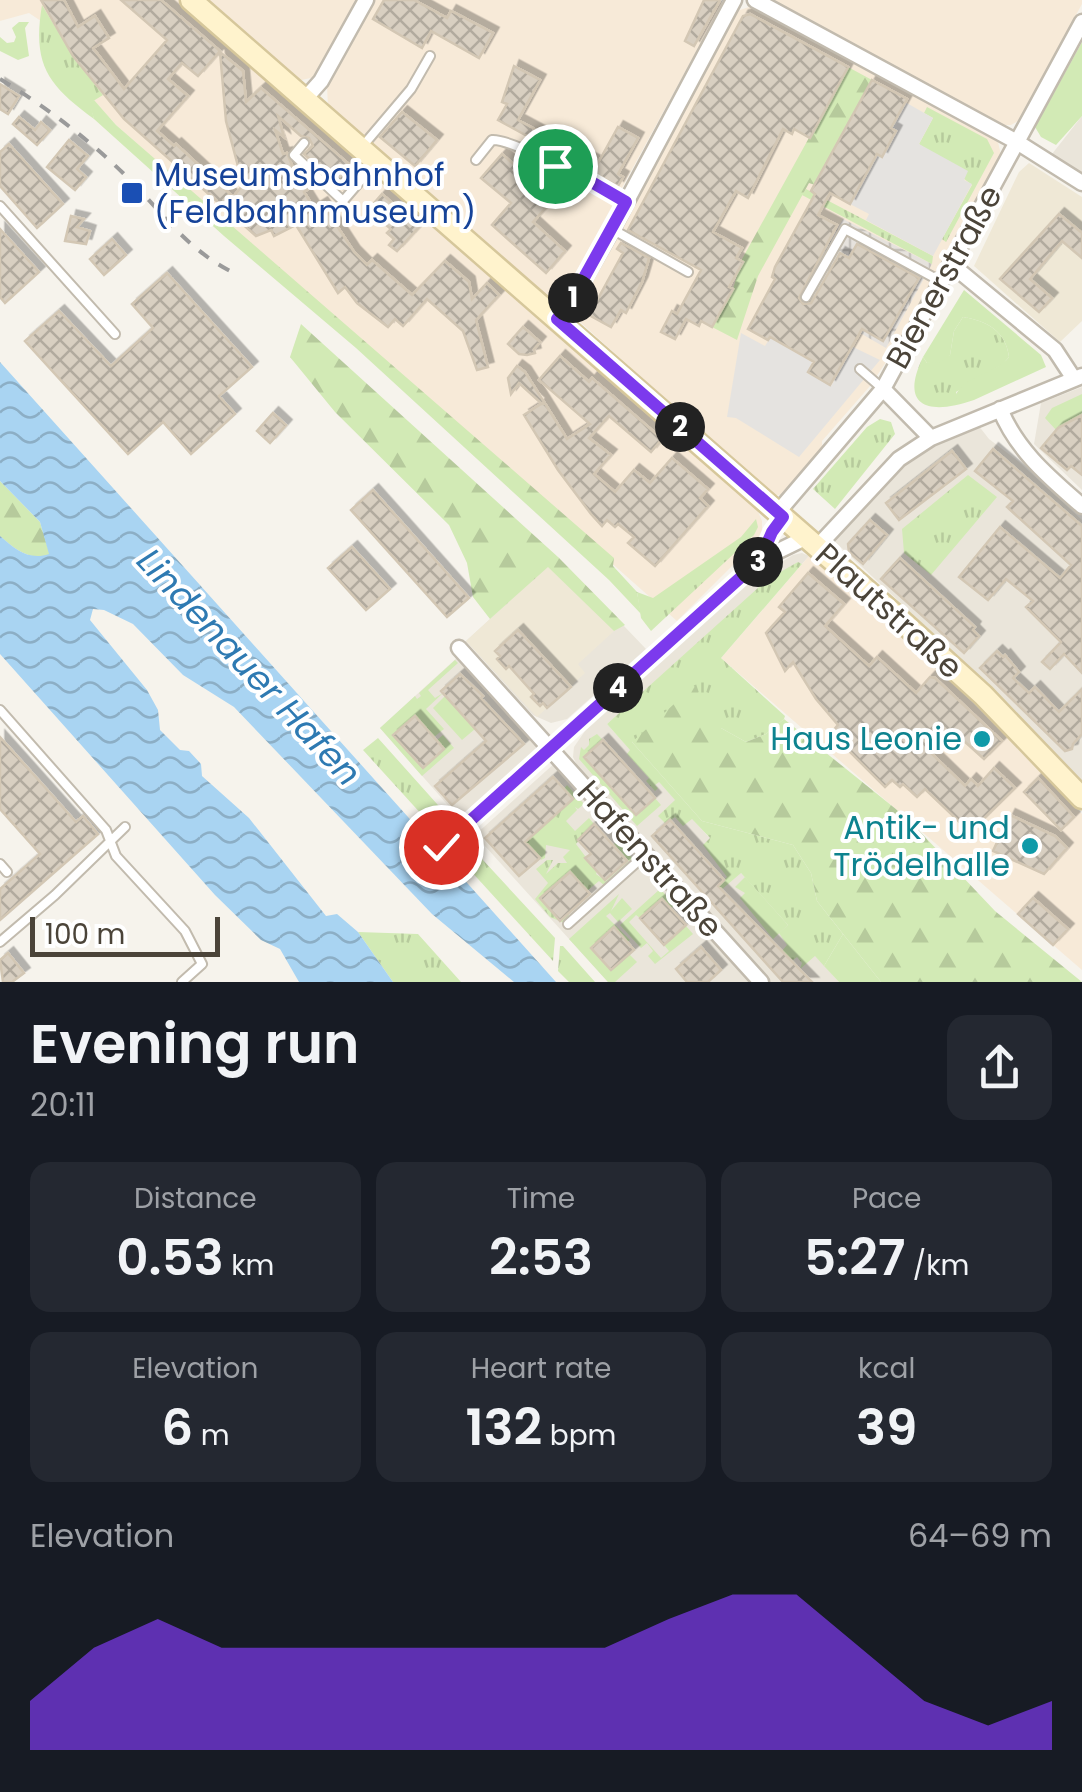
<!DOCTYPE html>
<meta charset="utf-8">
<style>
:root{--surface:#171b24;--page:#242831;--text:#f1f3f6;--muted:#9ea1a6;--accent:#7c3aed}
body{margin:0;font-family:Poppins,sans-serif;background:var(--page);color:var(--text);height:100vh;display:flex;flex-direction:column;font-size:38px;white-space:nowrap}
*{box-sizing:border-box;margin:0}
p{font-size:32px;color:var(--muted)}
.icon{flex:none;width:55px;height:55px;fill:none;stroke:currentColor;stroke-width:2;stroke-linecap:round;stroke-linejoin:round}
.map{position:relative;height:982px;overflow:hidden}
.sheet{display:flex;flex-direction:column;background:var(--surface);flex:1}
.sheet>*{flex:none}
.scale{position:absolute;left:30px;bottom:25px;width:190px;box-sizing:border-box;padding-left:10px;border:5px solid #4b4439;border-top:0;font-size:28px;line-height:35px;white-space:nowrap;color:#4b4439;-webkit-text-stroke:8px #fff;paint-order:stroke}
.pin{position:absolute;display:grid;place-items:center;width:85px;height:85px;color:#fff;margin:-42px;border:5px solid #fff;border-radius:50%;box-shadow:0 2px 10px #0007}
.km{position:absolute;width:50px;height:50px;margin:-25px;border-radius:50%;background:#222;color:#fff;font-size:28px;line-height:50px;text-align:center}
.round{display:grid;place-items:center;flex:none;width:105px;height:105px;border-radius:20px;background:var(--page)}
.headline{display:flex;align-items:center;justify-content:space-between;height:170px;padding:0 30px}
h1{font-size:55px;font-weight:600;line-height:75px}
.stats{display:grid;grid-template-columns:repeat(3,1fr);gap:15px;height:170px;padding:10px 30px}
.stats div{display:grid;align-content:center;border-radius:20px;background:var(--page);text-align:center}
.stats b{font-size:50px;font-weight:600}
.stats small{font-size:28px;font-weight:400}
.stats p{font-size:28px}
.chart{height:280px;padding:20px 30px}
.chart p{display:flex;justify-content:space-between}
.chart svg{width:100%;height:180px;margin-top:10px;fill:var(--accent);opacity:.7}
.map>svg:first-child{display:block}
.residential{fill:#eae5da}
.commercial{fill:#f7ead8}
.industrial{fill:url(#industrial-grid)}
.education{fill:#efe8d6}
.grass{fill:url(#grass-tufts)}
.forest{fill:url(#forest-firs)}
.green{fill:#d2eab5}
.parking{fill:#e5e3e0}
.water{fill:url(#water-waves)}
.building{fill:url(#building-cross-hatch);stroke:#d3c7b4;stroke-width:2.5;filter:url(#shadow)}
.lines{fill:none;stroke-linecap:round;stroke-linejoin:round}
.lane-casing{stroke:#c2bbae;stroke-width:12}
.street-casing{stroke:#c2bbae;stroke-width:19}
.secondary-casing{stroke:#d6c79b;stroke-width:25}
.lane{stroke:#fff;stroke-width:8}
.street{stroke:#fff;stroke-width:14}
.secondary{stroke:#fff3cd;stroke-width:20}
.rail{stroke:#9a9a9a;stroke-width:4;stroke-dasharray:12 12;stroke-linecap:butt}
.route-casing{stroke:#fff;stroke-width:20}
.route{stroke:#7c3aed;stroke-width:12}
.transit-dot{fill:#1a4fb4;stroke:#fff;stroke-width:4}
.culture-dot{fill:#0f9aa8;stroke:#fff;stroke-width:4}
.labels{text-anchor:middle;stroke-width:8;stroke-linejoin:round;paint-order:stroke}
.transit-label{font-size:32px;fill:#164399;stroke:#fff;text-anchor:start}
.street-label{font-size:32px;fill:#4b4439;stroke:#fff}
.culture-label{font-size:32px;fill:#0d838f;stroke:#fff;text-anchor:end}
.water-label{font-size:35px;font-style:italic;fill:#2e7ab2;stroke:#fff}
</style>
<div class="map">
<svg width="1082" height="982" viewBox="0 0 1082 982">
<defs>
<pattern id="industrial-grid" width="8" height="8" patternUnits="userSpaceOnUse" patternTransform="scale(2.5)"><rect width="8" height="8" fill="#e6e2dd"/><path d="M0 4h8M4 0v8" fill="none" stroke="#c7c3be"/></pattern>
<pattern id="grass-tufts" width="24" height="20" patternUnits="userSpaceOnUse" patternTransform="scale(2.5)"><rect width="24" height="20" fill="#d2eab5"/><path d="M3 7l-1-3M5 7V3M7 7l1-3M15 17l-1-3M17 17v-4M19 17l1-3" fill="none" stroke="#b6ca9c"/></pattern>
<pattern id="forest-firs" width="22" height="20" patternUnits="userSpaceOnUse" patternTransform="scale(2.5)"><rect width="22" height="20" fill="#d2eab5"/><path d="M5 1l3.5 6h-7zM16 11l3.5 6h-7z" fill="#b6ca9c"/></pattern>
<pattern id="water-waves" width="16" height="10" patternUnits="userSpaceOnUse" patternTransform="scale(2.5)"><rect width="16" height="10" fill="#a9d4f2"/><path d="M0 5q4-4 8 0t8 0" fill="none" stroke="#8caec5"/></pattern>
<pattern id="building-cross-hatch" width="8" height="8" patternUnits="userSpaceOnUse" patternTransform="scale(2.5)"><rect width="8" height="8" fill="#d8cfc1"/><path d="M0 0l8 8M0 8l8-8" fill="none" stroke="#b1aa9e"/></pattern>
<filter id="shadow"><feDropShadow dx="5.5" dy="-5.5" stdDeviation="0" flood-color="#0004"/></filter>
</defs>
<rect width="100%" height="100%" fill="#f6f3ec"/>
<path class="residential" d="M 1082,116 L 1082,173 L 1052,154 Z
M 1082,387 L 1082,490 L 1034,444 L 1041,403 Z
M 978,425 L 989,439 L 1018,461 L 1082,520 L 1082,784 L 976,673 L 833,540 L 904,464 L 937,443 Z
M 802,553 L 809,556 L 802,564 L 798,562 L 607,724 L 839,982 L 769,982 L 579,769 L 573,757 L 574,747 L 585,731 L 748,583 L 793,555 Z
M 558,557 L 646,649 L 567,719 L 551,723 L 533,715 L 466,641 Z
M 460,655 L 542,746 L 461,820 L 380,728 Z
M 556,762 L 755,982 L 608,982 L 475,835 Z"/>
<path class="commercial" d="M 0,0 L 178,0 L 756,507 L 762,521 L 762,536 L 677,621 L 116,125 L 82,87 L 44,23 L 29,13 L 0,21 Z
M 206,0 L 357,0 L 315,77 L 297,81 Z
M 374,0 L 721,0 L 722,4 L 562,298 L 550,300 L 328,106 L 327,87 Z
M 773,0 L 1082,0 L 1082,4 L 1018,121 L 1011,125 L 998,125 Z
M 749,7 L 998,142 L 1001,155 L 894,350 L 870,386 L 822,441 L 822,453 L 793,488 L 781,495 L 772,495 L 579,321 L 577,312 L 737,11 Z
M 809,556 L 951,681 L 1082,814 L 1082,970 L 721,658 Z"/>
<path class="industrial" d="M 843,219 L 932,264 L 886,348 L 798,297 Z"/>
<path class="education" d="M 1029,163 L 1082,197 L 1082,321 L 1060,342 L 974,266 L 1019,172 Z
M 548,566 L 614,631 L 578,664 L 585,673 L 537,717 L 466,641 Z"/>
<path class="grass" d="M 42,5 L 73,56 L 103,95 L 90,103 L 94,119 C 48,85 32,65 42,5 Z
M 927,107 L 987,139 L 994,153 L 946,242 L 942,239 L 972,185 L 919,144 L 933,118 L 924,113 Z
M 806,189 L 933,256 L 932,264 L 802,195 Z
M 963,317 C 987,321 1006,331 1009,357 L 1003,364 L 956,392 L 958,400 L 974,400 C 931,415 898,409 923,357 L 927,363 L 950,355 L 954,331 Z
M 1082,394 L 1082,415 L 1056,430 L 1045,418 L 1052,408 Z
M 880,419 L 891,422 L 895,434 L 835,509 L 813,489 L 867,427 Z
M 968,475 L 997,497 L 931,575 L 904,553 L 902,529 Z
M 756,519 L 758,527 L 754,535 L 651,631 L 641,618 L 637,592 L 653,598 L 741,537 Z
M 798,562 L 802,564 L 721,658 L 785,716 L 784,719 L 766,734 L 746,742 L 721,728 L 632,742 L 702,821 L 793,845 L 811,873 L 817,901 L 843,934 L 824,966 L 815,956 L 800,969 L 802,963 L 797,957 L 793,960 L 786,955 L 780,960 L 777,957 L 787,945 L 779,933 L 788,925 L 741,873 L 714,896 L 711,892 L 727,877 L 703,845 L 710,838 L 692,819 L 683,826 L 675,817 L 666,824 L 658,816 L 675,800 L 659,782 L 655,785 L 658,788 L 655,791 L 646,781 L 649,778 L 627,754 L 630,750 L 607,724 L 768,579 Z
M 597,734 L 603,740 L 584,758 L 635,814 L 655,798 L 661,805 L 637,826 L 579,759 L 581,747 L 584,750 L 589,745 L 589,739 Z
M 378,738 L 446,814 L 433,827 L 363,750 Z
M 567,785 L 584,804 L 578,809 L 575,807 L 577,810 L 566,821 L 575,831 L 589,818 L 594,824 L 576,844 L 597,872 L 596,874 L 606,881 L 629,861 L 614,844 L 617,841 L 634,860 L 605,886 L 599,881 L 587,891 L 553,885 L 541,899 L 560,920 L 568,914 L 570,917 L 564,923 L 550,917 L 535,899 L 548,883 L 536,869 L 547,860 L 553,860 L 546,874 L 558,863 L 567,863 L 563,857 L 570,850 L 546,845 L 545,858 L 541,860 L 525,842 L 573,799 L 564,789 Z
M 470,846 L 555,938 L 553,961 L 458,857 Z
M 358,932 L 418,934 L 461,982 L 393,982 Z
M 560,946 L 563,946 L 595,982 L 569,982 L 558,971 Z"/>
<path class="forest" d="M 848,67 L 872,80 L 815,185 L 809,183 L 758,276 L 737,340 L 712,327 L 733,289 L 741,261 Z
M 94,100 L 116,125 L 614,558 L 613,566 L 637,592 L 641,614 L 609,580 L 356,348 L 224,236 L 94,119 L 89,103 Z
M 301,324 L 558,557 L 625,625 L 614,631 L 548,567 L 490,619 L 473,597 L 467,563 L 449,525 L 335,412 L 290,357 Z
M 0,481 L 40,522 L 50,555 C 28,561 15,549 0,536 Z
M 694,686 L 721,728 L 746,742 L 766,734 L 784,719 L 907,818 L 995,911 L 1082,982 L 881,982 L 817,901 L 811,873 L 793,845 L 702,821 L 632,742 Z"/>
<path class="green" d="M 19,22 L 29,22 L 25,28 L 29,56 L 18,60 L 0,51 L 0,37 L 7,43 L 14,42 L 16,37 L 12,28 Z
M 1082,42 L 1082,116 L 1056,145 L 1041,137 L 1035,127 Z
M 964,290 L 1041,355 L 1046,367 L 974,400 L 958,400 L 955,397 C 963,375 995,375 1009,357 C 1006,331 987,321 963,317 L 954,331 L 950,355 L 941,362 L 927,363 L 923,357 Z
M 455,660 L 458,663 L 428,690 L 435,698 L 443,693 L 426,709 L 444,729 L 434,737 L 414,716 L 393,735 L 423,768 L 444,749 L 437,740 L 443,735 L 454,748 L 422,776 L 380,728 L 415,696 L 417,699 L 421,696 L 419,693 Z
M 445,696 L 475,729 L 462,740 L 433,708 Z
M 745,877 L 788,925 L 773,939 L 740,898 L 745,893 L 735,887 Z
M 660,889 L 675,905 L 671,908 L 662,899 L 640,918 L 636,915 L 629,922 L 661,958 L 669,951 L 664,945 L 686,926 L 693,934 L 655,964 L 648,956 L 653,951 L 647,943 L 641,948 L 620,925 Z
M 619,894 L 611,911 L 622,898 L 632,909 L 618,922 L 610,913 L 606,916 L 630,940 L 627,942 L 614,927 L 591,948 L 610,970 L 629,954 L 637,962 L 615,982 L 608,982 L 569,939 Z
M 843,934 L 881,982 L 839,982 L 824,966 Z"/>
<path class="parking" d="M 905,102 L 933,118 L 919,144 L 968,171 L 964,180 L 972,184 L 933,256 L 866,220 L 869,214 L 850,204 L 877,154 L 882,157 L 896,131 L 891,128 Z
M 741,333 L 765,346 L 770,338 L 812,362 L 807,373 L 831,386 L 853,347 L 880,360 L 799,457 L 736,418 L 727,417 Z"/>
<path class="water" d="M 0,362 L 556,982 L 514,982 L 432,914 L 234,707 L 183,675 L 133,624 L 104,610 L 93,609 L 90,620 L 147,690 L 158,710 L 160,730 L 180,750 L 189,751 L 201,764 L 202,776 L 249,818 L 326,916 L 337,914 L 358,932 L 393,982 L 299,982 L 280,949 L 261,940 L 215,895 L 0,654 L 0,536 C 15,549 29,561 49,554 L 40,522 L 0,481 Z"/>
<path class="building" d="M 41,0 L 64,0 L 78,27 L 95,16 L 109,38 L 93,48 L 124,89 L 167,40 L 121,0 L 161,0 L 220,51 L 198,76 L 182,63 L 168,79 L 188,96 L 157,131 L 174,146 L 176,144 L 233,197 L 243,185 L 226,121 L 220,52 L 243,71 L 246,102 L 261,88 L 358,172 L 343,189 L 304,154 L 313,146 L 309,138 L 301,136 L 278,116 L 284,137 L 275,130 L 283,154 L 287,153 L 293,168 L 302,173 L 311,187 L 304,192 L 314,208 L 322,203 L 354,252 L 367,265 L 372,260 L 412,295 L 445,261 L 469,282 L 472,299 L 487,283 L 499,295 L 476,320 L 488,367 L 477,370 L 463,331 L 427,299 L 403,326 L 395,319 L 388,327 L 357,303 L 345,287 L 338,293 L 296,225 L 274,236 L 271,230 L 256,236 L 124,119 L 73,56 Z
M 384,0 L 414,0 L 447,18 L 451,11 L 493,33 L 479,58 L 431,31 L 422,48 L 373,19 Z
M 704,0 L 720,0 L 694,46 L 685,41 Z
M 750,14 L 848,67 L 810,138 L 794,129 L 792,134 L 783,129 L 748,198 L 736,191 L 713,232 L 742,248 L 736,258 L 743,262 L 729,287 L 733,289 L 712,327 L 701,321 L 699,326 L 686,319 L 675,339 L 661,332 L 672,311 L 677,314 L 701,270 L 628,230 L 743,16 Z
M 514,66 L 540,80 L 518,120 L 598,163 L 618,127 L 638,138 L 618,174 L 623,177 L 618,186 L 498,120 L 507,104 L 502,102 Z
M 872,80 L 907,99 L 891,128 L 896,131 L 882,157 L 877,154 L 850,204 L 830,193 L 818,215 L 837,225 L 799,298 L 803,304 L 811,303 L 840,253 L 849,258 L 857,244 L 919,278 L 883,341 L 862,329 L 830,385 L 808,372 L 814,362 L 770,337 L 768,340 L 748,329 L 775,279 L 772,277 L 775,267 L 815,194 L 811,191 Z
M 0,84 L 19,96 L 8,114 L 0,109 Z
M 402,112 L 437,140 L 415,166 L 380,137 Z
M 19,117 L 35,130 L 41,122 L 50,130 L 37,145 L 13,124 Z
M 69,140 L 88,156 L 77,169 L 86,177 L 75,190 L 47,167 Z
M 9,144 L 63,204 L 37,228 L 0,186 L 0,152 Z
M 502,154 L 531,180 L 543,166 L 566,185 L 533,222 L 565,251 L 546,273 L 492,225 L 511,203 L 481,178 Z
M 382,194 L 419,227 L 397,251 L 389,245 L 394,239 L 387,233 L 391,229 L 368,210 Z
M 1059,214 L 1082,233 L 1082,258 L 1062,241 L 1030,279 L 1052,298 L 1039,312 L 1000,279 Z
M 71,216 L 84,219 L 77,227 L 90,231 L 86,244 L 65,241 Z
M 0,229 L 39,272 L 5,303 L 0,297 Z
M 112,239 L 126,255 L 104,275 L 90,259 Z
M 621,243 L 649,258 L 642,282 L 626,313 L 621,310 L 611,327 L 589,315 L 623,253 L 617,249 Z
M 167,273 L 252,367 L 219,396 L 235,414 L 191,454 L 163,422 L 128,454 L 25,341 L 59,311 L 111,366 L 153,328 L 132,304 Z
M 523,327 L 540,342 L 534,349 L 535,353 L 527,355 L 519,354 L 508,344 Z
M 560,356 L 589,382 L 592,378 L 662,439 L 651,452 L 609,416 L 589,438 L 611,455 L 594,474 L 615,492 L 634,470 L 650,483 L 672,458 L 708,489 L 700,498 L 708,506 L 655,566 L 628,543 L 634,537 L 618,524 L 615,527 L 607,520 L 602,526 L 591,514 L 558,470 L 524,415 L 544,402 L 567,439 L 590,424 L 539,380 Z
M 517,366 L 525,372 L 544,402 L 542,404 L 519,383 L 511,394 L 508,378 Z
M 273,413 L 286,425 L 270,443 L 257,431 Z
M 1082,415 L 1082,475 L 1071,466 L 1067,470 L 1041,448 L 1058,428 Z
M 993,449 L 1082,526 L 1082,673 L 1064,654 L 1050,669 L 1042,662 L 1061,642 L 1026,607 L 1033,601 L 1006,579 L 988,600 L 959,577 L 1000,527 L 1060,578 L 1071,565 L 1007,507 L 1013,501 L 975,471 Z
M 952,451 L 966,469 L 899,520 L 886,503 Z
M 373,490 L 469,598 L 447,617 L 351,510 Z
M 870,520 L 887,535 L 863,564 L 849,552 L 848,544 Z
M 352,547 L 390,589 L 366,610 L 328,568 Z
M 900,558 L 975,627 L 973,630 L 979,636 L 964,653 L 881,579 Z
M 808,573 L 844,604 L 825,626 L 869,666 L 877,657 L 916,693 L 930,677 L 935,678 L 1002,741 L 984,759 L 953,731 L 932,754 L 965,786 L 971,779 L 978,786 L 994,768 L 1015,788 L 970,832 L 925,789 L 917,797 L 903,784 L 900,787 L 892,780 L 885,787 L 831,733 L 838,725 L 816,699 L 793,662 L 785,671 L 766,633 L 785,612 L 779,607 Z
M 518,630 L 571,687 L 547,708 L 543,703 L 540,706 L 531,697 L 534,694 L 509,666 L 506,669 L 497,659 L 500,656 L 495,651 Z
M 997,651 L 1003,657 L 1005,655 L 1019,672 L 1013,678 L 1029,693 L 1035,687 L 1059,712 L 1082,689 L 1082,734 L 1073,744 L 1072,749 L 1065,751 L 980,668 Z
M 460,674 L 483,696 L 481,698 L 524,744 L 452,805 L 435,786 L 486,741 L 441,691 Z
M 415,716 L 444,749 L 423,768 L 393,735 Z
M 0,737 L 76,822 L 83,816 L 98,834 L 0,920 L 0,889 L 40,854 L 0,809 Z
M 603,740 L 655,798 L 636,815 L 584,757 Z
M 553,777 L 573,799 L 525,842 L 540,858 L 519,876 L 485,838 Z
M 1038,778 L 1074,817 L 1061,830 L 1024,792 Z
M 1010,815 L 1055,836 L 1067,848 L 1044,874 L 993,851 Z
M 670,820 L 724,880 L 718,886 L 812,982 L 783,982 L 652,836 Z
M 594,824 L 627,861 L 605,880 L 585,858 L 591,854 L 578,840 Z
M 570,872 L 590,894 L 560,921 L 540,898 Z
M 1033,898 L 1068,929 L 1053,945 L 1018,914 Z
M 662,899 L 686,925 L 664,945 L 640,918 Z
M 614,927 L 634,950 L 611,970 L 591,948 Z
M 701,947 L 721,970 L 708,982 L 687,982 L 676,969 Z
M 8,953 L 24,973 L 12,982 L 3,982 L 0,960 Z"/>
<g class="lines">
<g class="lane-casing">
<path id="lane" d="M 304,143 L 294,155 L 343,201 L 374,165
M 361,148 L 411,89 L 430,56
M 476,160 L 492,140 C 514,138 602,190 626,203
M 0,206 L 115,334
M 612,229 L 688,272
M 806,297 L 845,229 L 942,282
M 860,369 L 883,389
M 0,710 L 106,830 L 116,856 L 185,931 L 202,964 L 182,982
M 0,864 L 7,872
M 568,924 L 646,854
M 0,942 L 55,895 L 125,827"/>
</g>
<g class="street-casing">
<path id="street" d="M 755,0 L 1017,142 L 1082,183
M 305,99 L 321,81 L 366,0
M 952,265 L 1055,350 L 1074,379
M 557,319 L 570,303 L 612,229 L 734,0
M 883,389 L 931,438
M 1000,409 C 1017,451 1049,477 1082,506
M 778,512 L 883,389 L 1082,22
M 818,546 L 899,459 L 931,438 L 1082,376
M 760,560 L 772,532 L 783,517
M 459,648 L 761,982
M 441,847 L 760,560 L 807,537"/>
</g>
<g class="secondary-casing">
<path id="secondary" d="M 191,0 L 895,615 L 983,695 L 1082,798"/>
</g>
<use href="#lane" class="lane"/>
<use href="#street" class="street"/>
<use href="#secondary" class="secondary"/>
<path class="rail" d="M 0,79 C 43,105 86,137 123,173 C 159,208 184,247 230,271"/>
</g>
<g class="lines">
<g class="route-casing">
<path id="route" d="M 441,847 L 760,560 L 772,532 L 783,517 L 557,319 L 570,303 L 626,202 L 576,173 L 555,166"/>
</g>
<use href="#route" class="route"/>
</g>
<rect class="transit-dot" x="120" y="181" width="24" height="24" rx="5"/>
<g class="culture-dot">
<circle cx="982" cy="739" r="10"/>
<circle cx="1030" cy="846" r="10"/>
</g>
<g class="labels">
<g class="transit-label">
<text x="154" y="186">Museumsbahnhof<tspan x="154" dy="37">(Feldbahnmuseum)</tspan></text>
</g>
<g class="street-label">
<text transform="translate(944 277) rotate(-61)" y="11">Bienerstraße</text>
<text transform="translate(889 611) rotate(42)" y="11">Plautstraße</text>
<text transform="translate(650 859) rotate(48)" y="11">Hafenstraße</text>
</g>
<g class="culture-label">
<text x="962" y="750">Haus Leonie</text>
<text x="1010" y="839">Antik- und<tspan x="1010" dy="37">Trödelhalle</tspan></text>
</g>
<g class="water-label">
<text transform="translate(249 667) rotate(47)" y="12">Lindenauer Hafen</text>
</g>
</g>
</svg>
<div class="scale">100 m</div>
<div class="pin" style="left:555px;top:166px;background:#1e9e55"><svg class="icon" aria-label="arrive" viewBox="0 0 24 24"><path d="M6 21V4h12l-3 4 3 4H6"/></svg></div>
<div class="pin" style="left:441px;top:847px;background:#d93025"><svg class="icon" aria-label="check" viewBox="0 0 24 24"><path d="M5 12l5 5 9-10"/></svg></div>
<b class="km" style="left:573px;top:298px">1</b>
<b class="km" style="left:680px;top:427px">2</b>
<b class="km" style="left:758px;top:562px">3</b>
<b class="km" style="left:618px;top:688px">4</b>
</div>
<section class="sheet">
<div class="headline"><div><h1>Evening run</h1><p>20:11</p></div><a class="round"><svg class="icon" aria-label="share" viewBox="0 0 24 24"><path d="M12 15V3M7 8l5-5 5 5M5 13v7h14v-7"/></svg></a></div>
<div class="stats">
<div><p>Distance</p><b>0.53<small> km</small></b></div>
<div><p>Time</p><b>2:53</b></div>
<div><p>Pace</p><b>5:27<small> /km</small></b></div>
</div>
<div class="stats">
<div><p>Elevation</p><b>6<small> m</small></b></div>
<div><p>Heart rate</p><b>132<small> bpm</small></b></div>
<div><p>kcal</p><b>39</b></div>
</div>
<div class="chart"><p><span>Elevation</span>64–69 m</p>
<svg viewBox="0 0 160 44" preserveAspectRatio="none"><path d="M0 44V32L10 19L20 12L30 19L40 19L50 19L60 19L70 19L80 19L90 19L100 12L110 6L120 6L130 19L140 32L150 38L160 32V44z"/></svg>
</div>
</section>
